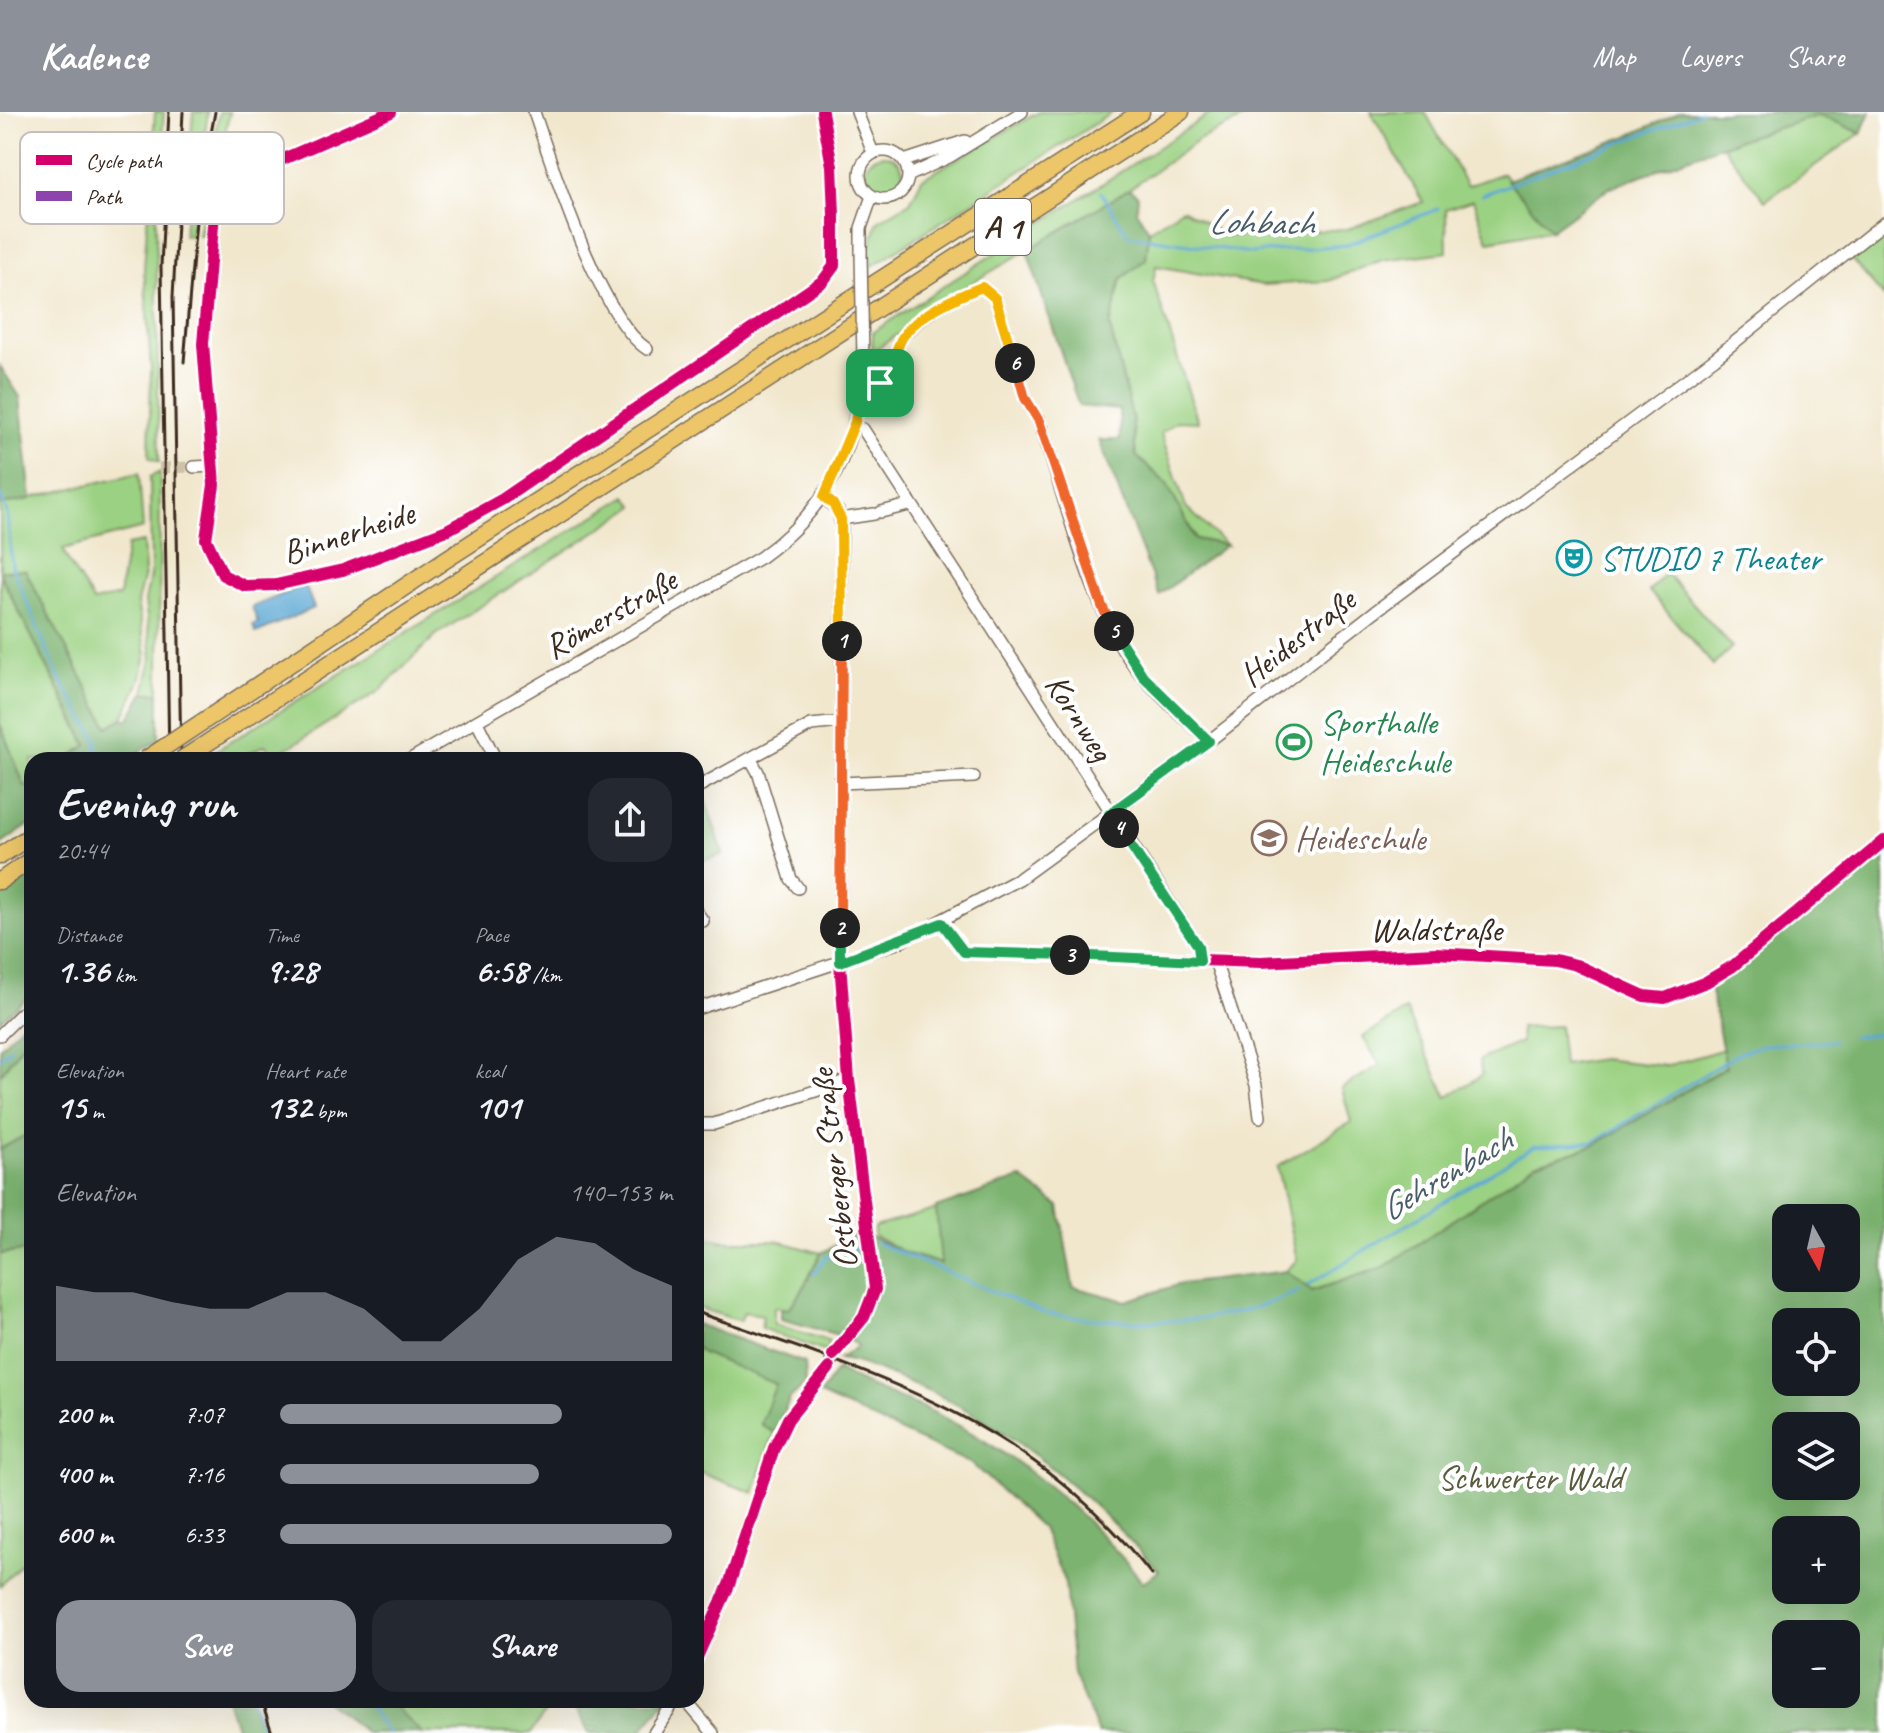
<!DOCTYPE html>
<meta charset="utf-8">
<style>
:root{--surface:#171b24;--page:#242831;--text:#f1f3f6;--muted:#9ea1a6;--accent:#8c9099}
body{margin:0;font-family:Caveat,sans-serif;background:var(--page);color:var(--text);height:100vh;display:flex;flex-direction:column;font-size:30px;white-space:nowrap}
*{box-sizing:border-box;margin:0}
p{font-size:26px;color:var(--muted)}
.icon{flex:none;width:44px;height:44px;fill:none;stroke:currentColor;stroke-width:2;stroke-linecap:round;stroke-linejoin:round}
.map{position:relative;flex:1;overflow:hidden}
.side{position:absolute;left:24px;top:640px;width:680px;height:956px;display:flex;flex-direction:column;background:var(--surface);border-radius:24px;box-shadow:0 8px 32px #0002}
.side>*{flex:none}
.needle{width:52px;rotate:172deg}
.buttons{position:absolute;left:1772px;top:1092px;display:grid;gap:16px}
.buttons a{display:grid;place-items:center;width:88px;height:88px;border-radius:16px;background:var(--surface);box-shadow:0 8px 32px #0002;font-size:40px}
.pin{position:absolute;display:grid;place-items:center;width:68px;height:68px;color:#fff;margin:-34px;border-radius:16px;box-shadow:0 4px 12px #0006}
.km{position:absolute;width:40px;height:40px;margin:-20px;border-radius:50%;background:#222;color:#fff;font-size:22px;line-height:40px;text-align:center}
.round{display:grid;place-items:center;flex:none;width:84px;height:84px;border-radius:24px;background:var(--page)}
.headline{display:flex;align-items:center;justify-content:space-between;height:136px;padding:0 32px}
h1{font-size:44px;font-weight:600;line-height:60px}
.stats{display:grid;grid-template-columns:repeat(3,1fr);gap:12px;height:136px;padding:8px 32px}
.stats div{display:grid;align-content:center}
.stats b{font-size:34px;font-weight:600}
.stats small{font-size:22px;font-weight:400}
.stats p{font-size:22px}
.chart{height:224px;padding:16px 32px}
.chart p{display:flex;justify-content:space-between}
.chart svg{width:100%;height:144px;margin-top:8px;fill:var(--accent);opacity:.7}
.cta{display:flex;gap:16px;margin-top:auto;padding:16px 32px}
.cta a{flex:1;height:92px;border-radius:24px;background:var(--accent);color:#fff;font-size:32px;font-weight:600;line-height:92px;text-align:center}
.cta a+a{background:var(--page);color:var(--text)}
ul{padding:0 32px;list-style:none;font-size:26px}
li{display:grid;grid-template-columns:128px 96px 1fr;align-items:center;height:60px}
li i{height:20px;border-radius:10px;background:var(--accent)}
header{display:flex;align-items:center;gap:48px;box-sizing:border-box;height:112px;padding:0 40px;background:var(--accent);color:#fff}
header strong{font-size:38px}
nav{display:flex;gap:44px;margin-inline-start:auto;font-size:28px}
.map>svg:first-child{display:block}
.green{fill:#9bd182;stroke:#6b7e50;stroke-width:2}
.forest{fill:#7cb370;stroke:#5c6e47;stroke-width:2;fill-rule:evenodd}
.water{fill:#5ba7d4;stroke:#4b6879;stroke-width:2}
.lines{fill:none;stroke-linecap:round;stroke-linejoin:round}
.stream{stroke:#5ba7d4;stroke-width:3}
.minor-tunnel{stroke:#cdc1aa;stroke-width:11;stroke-dasharray:11 5.5;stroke-linecap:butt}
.minor-casing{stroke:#7b6c5b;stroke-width:14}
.highway-casing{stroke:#7b6c5b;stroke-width:19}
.minor{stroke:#fff;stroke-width:11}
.highway{stroke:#ecc669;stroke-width:16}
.rail{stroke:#3b2a1e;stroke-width:3}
.minor-bridge-casing{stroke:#7b6c5b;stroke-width:14;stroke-linecap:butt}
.highway-bridge-casing{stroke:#7b6c5b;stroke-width:19;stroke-linecap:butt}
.minor-bridge{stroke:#fff;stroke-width:11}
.highway-bridge{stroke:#ecc669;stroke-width:16}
.quiet{stroke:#8e44ad;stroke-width:10;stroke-dasharray:20 10;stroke-linecap:butt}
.cycleway-casing{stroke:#fff;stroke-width:17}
.cycleway{stroke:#d6006c;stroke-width:12}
.split-1-casing{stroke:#fff;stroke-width:16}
.split-2-casing{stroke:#fff;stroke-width:16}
.split-3-casing{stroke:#fff;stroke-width:16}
.split-4-casing{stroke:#fff;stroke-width:16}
.split-5-casing{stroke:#fff;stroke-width:16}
.split-6-casing{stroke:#fff;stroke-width:16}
.split-7-casing{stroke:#fff;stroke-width:16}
.split-1{stroke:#f5b400;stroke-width:10}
.split-2{stroke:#f0652b;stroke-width:10}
.split-3{stroke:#22a559;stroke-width:10}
.split-4{stroke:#22a559;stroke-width:10}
.split-5{stroke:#22a559;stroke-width:10}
.split-6{stroke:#f0652b;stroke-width:10}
.split-7{stroke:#f5b400;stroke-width:10}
.labels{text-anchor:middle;stroke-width:8;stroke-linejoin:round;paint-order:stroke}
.shield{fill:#fff;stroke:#766a62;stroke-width:2}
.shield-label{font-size:32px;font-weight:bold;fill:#3b2a1e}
.street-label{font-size:34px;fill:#3b2a1e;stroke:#fff}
.culture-label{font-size:34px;fill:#0d838f;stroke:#fff;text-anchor:start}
.leisure-label{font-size:34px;fill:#27864d;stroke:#fff;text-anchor:start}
.education-label{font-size:34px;fill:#785e54;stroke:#fff;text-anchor:start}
.park-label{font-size:34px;fill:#585c3c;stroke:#fff}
.water-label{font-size:36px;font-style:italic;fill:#485c67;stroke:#fff}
.key{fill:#fff;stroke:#c4bfbc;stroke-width:2}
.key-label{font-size:22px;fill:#3b2a1e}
</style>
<header>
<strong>Kadence</strong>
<nav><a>Map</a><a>Layers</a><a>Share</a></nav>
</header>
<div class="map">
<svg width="1884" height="1621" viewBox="0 0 1884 1621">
<rect width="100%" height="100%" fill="#fff"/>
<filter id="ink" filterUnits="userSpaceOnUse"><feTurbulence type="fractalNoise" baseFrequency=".0125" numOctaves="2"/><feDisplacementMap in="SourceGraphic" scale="16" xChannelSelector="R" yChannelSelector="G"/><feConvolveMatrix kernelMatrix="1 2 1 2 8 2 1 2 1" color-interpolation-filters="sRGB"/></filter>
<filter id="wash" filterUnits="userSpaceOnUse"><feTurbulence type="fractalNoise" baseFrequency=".006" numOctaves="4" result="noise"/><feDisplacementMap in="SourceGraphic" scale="32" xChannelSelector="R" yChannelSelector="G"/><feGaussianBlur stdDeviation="1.8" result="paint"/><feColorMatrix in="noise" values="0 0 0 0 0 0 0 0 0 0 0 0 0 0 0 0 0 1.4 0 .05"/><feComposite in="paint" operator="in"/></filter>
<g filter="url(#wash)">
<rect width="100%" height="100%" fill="#f1e7cd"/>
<path class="green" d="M 155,0 L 164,0 L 156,109 L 159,350 L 149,345 L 151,256 L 144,156 Z
M 193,0 L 208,0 L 190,124 L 184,123 Z
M 219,0 L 230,0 L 211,78 L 208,123 L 198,123 Z
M 1039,0 L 1113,0 L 872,154 L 869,139 L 878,109 L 910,90 L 922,67 Z
M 1213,0 L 1257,0 L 1202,26 L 1129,77 L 977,168 L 872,240 L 873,220 Z
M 1371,0 L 1425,0 L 1467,74 L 1503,61 L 1551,118 L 1488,129 L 1473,88 L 1446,97 L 1447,140 L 1382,148 L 1328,169 L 1263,173 L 1156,154 L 1153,169 L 1198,310 L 1176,309 L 1161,321 L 1186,395 L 1226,433 L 1196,427 L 1167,372 L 1136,344 L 1132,305 L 1110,215 L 1121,167 L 1146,147 L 1149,118 L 1182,97 L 1227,124 L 1348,117 L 1423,90 Z
M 1820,3 L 1861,21 L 1765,89 L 1722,33 Z
M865 62a19 19 0 1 1 38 0a19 19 0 1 1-38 0Z
M 1884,122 L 1884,185 L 1850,146 Z
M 160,360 L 159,581 L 144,581 L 152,545 L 145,489 L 151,459 L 150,365 Z
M 139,361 L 143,416 L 63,437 C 71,459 83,469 93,490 L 119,484 L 127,433 L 143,430 L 145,458 L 137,491 L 146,543 L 140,569 L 123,606 L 108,616 L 25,459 L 0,459 L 0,393 Z
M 627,384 L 635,394 L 436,523 L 379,579 L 275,644 L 265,633 L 236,648 L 201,648 Z
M 1666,461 L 1732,535 L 1713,553 L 1649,479 Z
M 0,462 L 87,634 L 66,648 L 32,648 L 32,671 L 25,676 L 0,612 Z
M 703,681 L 723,742 L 696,751 L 696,685 Z
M 1406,898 L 1447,985 L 1482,963 L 1479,948 L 1521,930 L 1520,916 L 1559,914 L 1563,953 L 1601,947 L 1666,954 L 1724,937 L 1726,954 L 1594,1033 L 1535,1052 L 1384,1155 L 1312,1179 L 1286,1159 L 1297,1148 L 1277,1055 L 1351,1010 L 1342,976 L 1380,953 L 1363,925 Z
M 27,927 L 32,927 L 32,1020 L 0,1037 L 0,963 Z
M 938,1097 L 942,1152 L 905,1141 L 874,1124 L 874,1115 Z
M 696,1123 L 724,1129 L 778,1129 L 821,1141 L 802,1179 L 788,1197 L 774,1195 L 774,1212 L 829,1229 L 826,1240 L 761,1216 L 763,1203 L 744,1200 L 740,1209 L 696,1195 Z
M 32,1138 L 32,1440 L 0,1474 L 0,1142 Z
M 696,1235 L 702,1241 L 776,1272 L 761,1312 L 774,1321 L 754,1381 L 696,1359 Z
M 388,1588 L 554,1588 L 531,1621 L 420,1621 Z"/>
<path class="forest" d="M 1680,0 L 1870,0 L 1861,21 L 1820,3 L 1722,33 L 1611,75 L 1551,118 L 1507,68 L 1633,22 Z
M 1129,77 L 1138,84 L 1136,99 L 1149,118 L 1146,147 L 1121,167 L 1110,215 L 1132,305 L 1136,344 L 1167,372 L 1195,427 L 1226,433 L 1159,483 L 1099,328 L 1120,328 L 1119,298 L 1079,294 L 1027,139 Z
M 0,254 L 20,285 L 31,387 L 0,393 Z
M 25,458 L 108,615 L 123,606 L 128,608 L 144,581 L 159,581 L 159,627 L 128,648 L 66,648 L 87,633 L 0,462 L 0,459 Z
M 0,612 L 25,675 L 32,671 L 32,711 L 0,733 Z
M 1884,737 L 1884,1621 L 1098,1621 L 1073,1562 L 1065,1471 L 1042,1416 L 972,1352 L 820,1283 L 837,1257 C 866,1277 905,1286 937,1302 C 1018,1343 1086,1400 1143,1470 L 1159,1459 C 1083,1377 1003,1305 898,1266 C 879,1259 859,1249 839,1247 L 858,1234 L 842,1224 L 781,1207 L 781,1196 L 788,1197 L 802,1179 L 821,1141 L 860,1120 L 905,1141 L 941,1152 L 936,1096 L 1021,1066 L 1059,1094 L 1073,1175 L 1126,1189 L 1181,1172 L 1286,1159 L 1312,1179 L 1384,1155 L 1535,1052 L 1594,1033 L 1726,955 L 1710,874 L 1758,841 ZM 1786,1106 L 1846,1106 L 1846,1166 L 1786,1166 ZM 1786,1210 L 1846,1210 L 1846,1270 L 1786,1270 ZM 1786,1314 L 1846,1314 L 1846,1374 L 1786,1374 ZM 1786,1418 L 1846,1418 L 1846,1478 L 1786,1478 ZM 1786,1522 L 1846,1522 L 1846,1582 L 1786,1582 Z
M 32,760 L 32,882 L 0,908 L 0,781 Z
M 32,902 L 32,927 L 26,927 L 0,963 L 0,935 Z
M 32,1020 L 32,1138 L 0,1142 L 0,1037 Z
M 696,1212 L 805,1251 L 806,1271 L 790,1286 L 774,1321 L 761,1312 L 776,1272 L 702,1241 L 696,1235 Z
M 227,1588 L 251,1588 L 263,1621 L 238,1621 Z
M 325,1588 L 388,1588 L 421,1620 L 366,1621 Z
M 571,1588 L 667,1588 L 639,1621 L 589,1621 Z"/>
<path class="water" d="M 305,473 L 314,496 L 256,521 L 253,513 L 258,510 L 252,495 Z"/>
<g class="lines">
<path class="stream" d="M 1101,80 L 1128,123 L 1251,141 L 1345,133 L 1438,97
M 1482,83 L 1701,0
M 0,383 L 7,400 L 12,454 L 58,564 L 97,627 L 97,648
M 24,923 L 32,915
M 1852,925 L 1884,921
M 0,946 L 11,936
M 877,1131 L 1044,1201 C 1128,1214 1220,1216 1299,1179
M 814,1162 L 826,1145 L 863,1133
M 1308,1173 L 1533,1035 L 1594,1030 L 1741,940 L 1764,933 L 1834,929
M 252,1588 L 264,1621
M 365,1588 L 388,1621"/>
</g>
</g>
<g filter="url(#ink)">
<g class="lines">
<path class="minor-tunnel" d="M 159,356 L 194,355"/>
<g class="minor-casing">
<path id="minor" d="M 391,0 L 226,72 L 215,90 L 203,232 L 214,373 L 206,427 L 223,463 L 245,474 L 276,473 L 343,458 L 447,418 L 503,387 L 823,169 L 834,154 L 834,103 L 832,54 L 822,0
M 534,0 C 553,56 600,206 647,237
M 857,0 L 873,41
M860 63a24 24 0 1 1 48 0a24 24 0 1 1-48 0Z
M 904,49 L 965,29
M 908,64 L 949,45 L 1022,0
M 861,141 L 861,116 L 872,84
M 861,275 C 897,273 887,242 906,221 C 924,201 957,184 982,175 L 995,186 L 1025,286 L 1039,309 C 1063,378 1088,486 1128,545 C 1149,576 1181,602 1209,629
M 863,317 L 1198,834 L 1200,849
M 194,355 L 213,354
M 824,385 L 838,399 L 842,417 L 840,850 L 849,968 L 875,1177 L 864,1205 L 833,1243
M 881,400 L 909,393
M 841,407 L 874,402
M 477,610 L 496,648
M 750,646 L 758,660 L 791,767 L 798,776
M 409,648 L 761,445 C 832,394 857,334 863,248
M 841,671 L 974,665
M 696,676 L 811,613 L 841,610
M 696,799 L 703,809
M 942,811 L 964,840 L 1261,850 L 1435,841 L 1555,848 L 1576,853 L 1644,884 L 1665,886 L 1706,870 L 1733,854 L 1884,729
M 1215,849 L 1256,973 L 1260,1005
M 696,897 L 900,830 L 1019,767 L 1209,629 L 1373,501 L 1715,246 L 1884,111
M 0,923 L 32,891
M 696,1012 L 714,1012 L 849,968
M 696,1547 L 729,1473 L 774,1336 L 788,1307 L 829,1256
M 685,1588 L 713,1621
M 654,1621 L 676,1588"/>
</g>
<g class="highway-casing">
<path id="highway" d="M 261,571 L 445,448 L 1141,0
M 264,594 L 1181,0
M 0,744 L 32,723
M 0,769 L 32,747"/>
</g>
<use href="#minor" class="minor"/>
<use href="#highway" class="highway"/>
<path class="rail" d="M 184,250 L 197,97 L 215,0
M 169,648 L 161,154 L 169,0
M 181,648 L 173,185 L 183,0
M 696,1200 C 878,1263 1027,1305 1152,1463
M 261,1588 L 272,1621"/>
<g class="minor-bridge-casing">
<path id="minor-bridge" d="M 861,141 L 863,248
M 829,1256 L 833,1243"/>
</g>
<g class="highway-bridge-casing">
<path id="highway-bridge" d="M 145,648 L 261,571
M 181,648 L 264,594"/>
</g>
<use href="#minor-bridge" class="minor-bridge"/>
<use href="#highway-bridge" class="highway-bridge"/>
<path class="quiet" d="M 982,175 L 995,186 L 1025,286 L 1039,309 C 1063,378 1088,486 1128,545 C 1149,576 1181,602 1209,629"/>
<g class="cycleway-casing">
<path id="cycleway" d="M 391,0 L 226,72 L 215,90 L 203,232 L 214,373 L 206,427 L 223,463 L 245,474 L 276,473 L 343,458 L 447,418 L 503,387 L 823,169 L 834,154 L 834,103 L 832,54 L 822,0
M 833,1243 L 864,1205 L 875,1177 L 849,968 L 840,850 L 942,811 L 964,840 L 1261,850 L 1435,841 L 1555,848 L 1576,853 L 1644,884 L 1665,886 L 1706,870 L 1733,854 L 1884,729
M 696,1547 L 729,1473 L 774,1336 L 788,1307 L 829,1256"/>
</g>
<use href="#cycleway" class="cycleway"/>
</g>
</g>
<g class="lines" filter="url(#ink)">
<g class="split-1-casing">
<path id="split-1" d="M 842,529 L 841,407 L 833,392 L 824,385 L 855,310 L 861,275 L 880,271"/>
</g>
<g class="split-2-casing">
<path id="split-2" d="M 840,816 L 842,529"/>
</g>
<g class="split-3-casing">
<path id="split-3" d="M 840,816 L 840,850 L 942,811 L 964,840 L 1070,843"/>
</g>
<g class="split-4-casing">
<path id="split-4" d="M 1070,843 L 1200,849 L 1198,834 L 1119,716"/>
</g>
<g class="split-5-casing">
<path id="split-5" d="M 1114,519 L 1143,564 L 1209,629 L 1109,702 L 1119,716"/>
</g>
<g class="split-6-casing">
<path id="split-6" d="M 1015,251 L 1025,286 L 1039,309 L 1102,494 L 1114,519"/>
</g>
<g class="split-7-casing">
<path id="split-7" d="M 880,271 C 894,258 893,242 902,226 C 916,203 958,184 982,175 L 995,186 L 1015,251"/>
</g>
<use href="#split-1" class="split-1"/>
<use href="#split-2" class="split-2"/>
<use href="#split-3" class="split-3"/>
<use href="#split-4" class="split-4"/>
<use href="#split-5" class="split-5"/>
<use href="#split-6" class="split-6"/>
<use href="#split-7" class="split-7"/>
</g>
<defs>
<g id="theatre-ring" transform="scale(1.8)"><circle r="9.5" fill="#fff" stroke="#0f9aa8" stroke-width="1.5"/><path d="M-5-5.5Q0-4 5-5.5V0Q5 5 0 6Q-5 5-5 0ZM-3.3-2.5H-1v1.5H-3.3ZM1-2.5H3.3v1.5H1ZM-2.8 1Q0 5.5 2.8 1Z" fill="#0f9aa8"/></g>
<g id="stadium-ring" transform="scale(1.8)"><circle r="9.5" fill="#fff" stroke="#2e9e5b" stroke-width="1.5"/><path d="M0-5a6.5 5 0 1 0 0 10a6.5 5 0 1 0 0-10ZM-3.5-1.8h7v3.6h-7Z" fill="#2e9e5b"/></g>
<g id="school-ring" transform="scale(1.8)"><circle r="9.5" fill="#fff" stroke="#8d6e63" stroke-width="1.5"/><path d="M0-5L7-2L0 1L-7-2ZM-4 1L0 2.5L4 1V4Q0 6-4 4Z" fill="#8d6e63"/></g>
</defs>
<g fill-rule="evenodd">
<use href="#theatre-ring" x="1574" y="446"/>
<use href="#stadium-ring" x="1294" y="630"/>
<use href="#school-ring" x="1269" y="726"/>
</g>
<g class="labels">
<rect class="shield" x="975" y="87" width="56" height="56" rx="6"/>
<g class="shield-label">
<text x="1003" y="126">A 1</text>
</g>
<g class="street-label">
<text transform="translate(348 420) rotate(-18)" y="12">Binnerheide</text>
<text transform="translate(610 501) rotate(-30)" y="12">Römerstraße</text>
<text transform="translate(1297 525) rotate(-38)" y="12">Heidestraße</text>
<text transform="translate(1080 605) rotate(57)" y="12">Kornweg</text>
<text x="1436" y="829">Waldstraße</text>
<text transform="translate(833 1057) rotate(-97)" y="12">Ostberger Straße</text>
</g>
<g class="culture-label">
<text x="1600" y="458">STUDIO 7 Theater</text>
</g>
<g class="leisure-label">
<text x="1320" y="622">Sporthalle<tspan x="1320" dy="39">Heideschule</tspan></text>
</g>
<g class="education-label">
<text x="1295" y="738">Heideschule</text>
</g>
<g class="park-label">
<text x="1530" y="1377">Schwerter Wald</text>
</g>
<g class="water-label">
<text transform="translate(1261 109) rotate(1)" y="13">Lohbach</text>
<text transform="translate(1445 1061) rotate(-31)" y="13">Gehrenbach</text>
</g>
</g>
<rect x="20" y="20" width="264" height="92" rx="12" class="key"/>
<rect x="36" y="43" width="36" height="10" fill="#d6006c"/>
<rect x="36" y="79" width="36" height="10" fill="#8e44ad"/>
<g class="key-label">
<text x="86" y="56">Cycle path</text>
<text x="86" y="92">Path</text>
</g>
</svg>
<div class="buttons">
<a><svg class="needle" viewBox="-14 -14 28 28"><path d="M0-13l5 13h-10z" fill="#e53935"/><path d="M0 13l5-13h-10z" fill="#9ea1a6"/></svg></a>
<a><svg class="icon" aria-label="locate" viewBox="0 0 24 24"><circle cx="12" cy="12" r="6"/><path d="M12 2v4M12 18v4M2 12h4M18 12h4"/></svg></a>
<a><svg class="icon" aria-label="layers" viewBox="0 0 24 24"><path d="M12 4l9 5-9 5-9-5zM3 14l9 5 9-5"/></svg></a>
<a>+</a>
<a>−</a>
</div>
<div class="pin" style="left:880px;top:271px;background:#1e9e55"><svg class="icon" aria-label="arrive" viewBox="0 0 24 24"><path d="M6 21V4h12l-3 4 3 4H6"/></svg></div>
<b class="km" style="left:842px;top:529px">1</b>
<b class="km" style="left:840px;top:816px">2</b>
<b class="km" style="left:1070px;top:843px">3</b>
<b class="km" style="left:1119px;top:716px">4</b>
<b class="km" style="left:1114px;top:519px">5</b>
<b class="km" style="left:1015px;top:251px">6</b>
<section class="side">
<div class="headline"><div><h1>Evening run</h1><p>20:44</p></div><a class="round"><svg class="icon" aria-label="share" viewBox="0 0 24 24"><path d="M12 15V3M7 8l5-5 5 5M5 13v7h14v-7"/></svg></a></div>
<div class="stats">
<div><p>Distance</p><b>1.36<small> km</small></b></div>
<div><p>Time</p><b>9:28</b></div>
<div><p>Pace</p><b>6:58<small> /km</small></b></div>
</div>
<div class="stats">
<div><p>Elevation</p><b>15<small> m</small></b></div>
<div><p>Heart rate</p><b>132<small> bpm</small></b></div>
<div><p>kcal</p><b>101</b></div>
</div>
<div class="chart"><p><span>Elevation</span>140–153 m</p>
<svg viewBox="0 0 160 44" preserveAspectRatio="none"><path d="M0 44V21L10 23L20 23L30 26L40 28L50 28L60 23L70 23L80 28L90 38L100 38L110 28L120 13L130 6L140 8L150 16L160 21V44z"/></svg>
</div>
<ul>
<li><b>200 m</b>7:07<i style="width:72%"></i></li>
<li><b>400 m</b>7:16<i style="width:66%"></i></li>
<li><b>600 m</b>6:33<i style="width:100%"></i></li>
</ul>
<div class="cta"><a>Save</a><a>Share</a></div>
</section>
</div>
